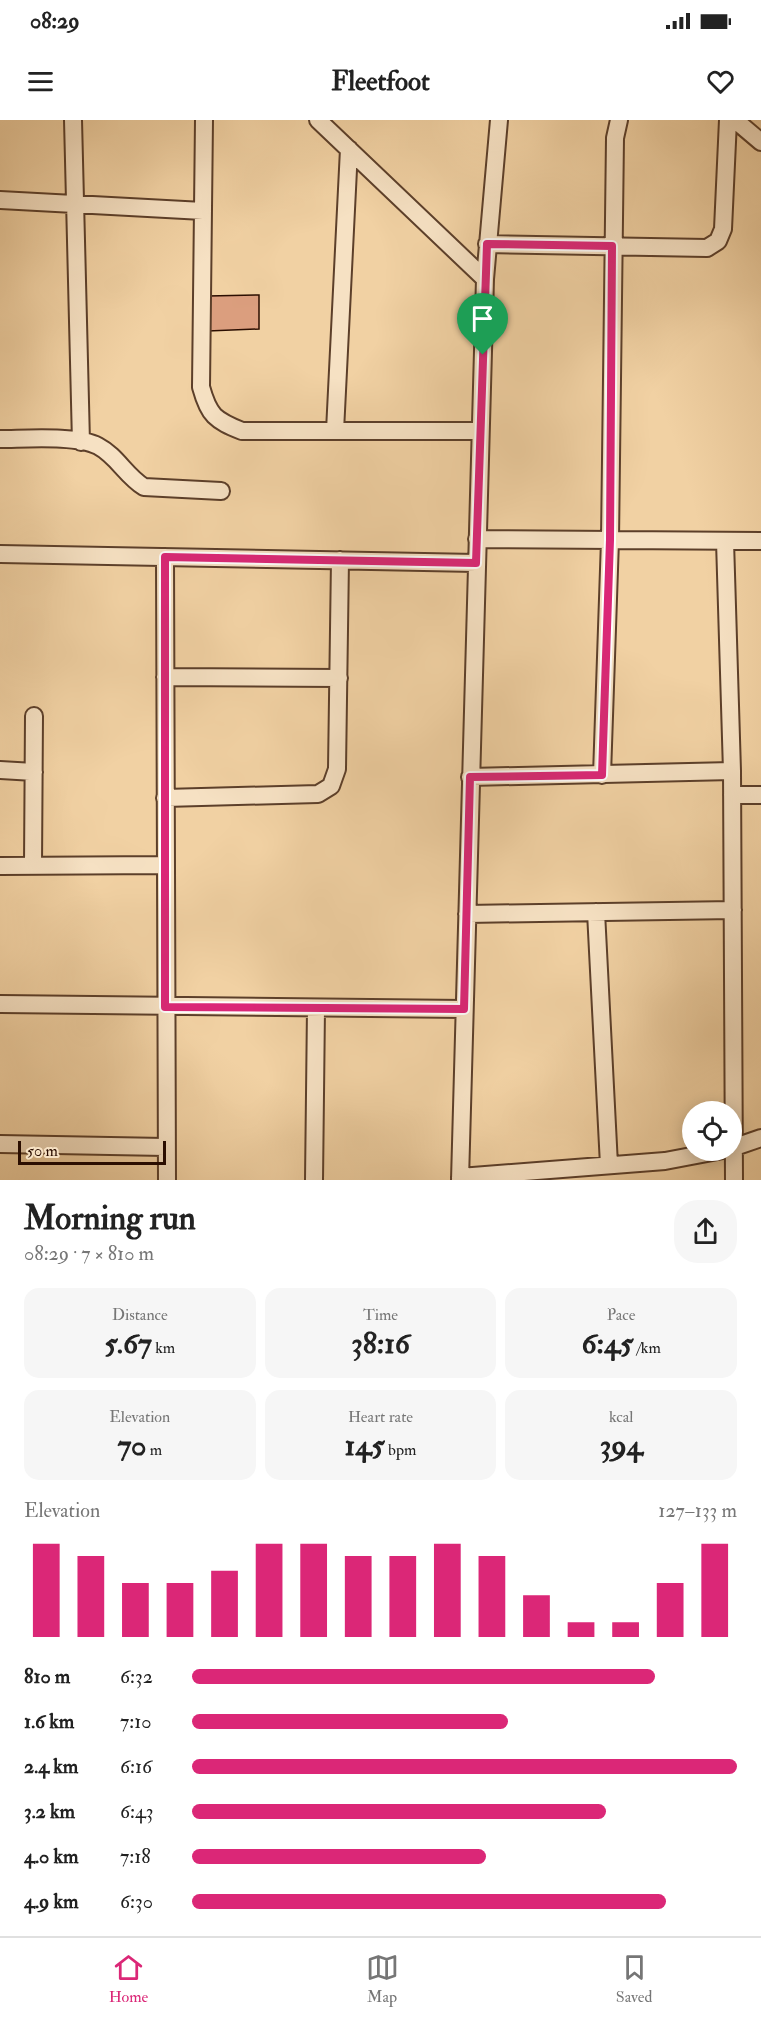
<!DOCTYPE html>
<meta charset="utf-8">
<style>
:root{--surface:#fff;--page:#f6f6f6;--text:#222;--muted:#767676;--line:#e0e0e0;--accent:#db2777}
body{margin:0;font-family:"IM FELL Double Pica",serif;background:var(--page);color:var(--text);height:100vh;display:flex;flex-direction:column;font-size:22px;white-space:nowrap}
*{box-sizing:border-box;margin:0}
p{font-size:20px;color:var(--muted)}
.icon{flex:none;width:33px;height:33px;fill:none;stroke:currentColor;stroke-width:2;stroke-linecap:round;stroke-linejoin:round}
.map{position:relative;height:1060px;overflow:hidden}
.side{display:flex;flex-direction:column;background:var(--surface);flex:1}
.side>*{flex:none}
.fabs{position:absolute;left:682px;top:981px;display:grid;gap:12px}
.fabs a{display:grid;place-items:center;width:60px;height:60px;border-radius:50%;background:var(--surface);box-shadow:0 3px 15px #0003;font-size:30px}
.scale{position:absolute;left:18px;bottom:15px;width:148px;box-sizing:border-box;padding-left:6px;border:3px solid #2b0e01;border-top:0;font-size:16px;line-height:21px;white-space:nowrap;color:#2b0e01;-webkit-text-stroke:4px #f6e1c3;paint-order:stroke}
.pin{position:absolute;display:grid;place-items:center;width:51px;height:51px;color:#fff;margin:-62px -26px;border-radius:50% 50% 50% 0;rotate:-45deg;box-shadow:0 0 6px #0007}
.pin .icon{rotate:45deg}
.round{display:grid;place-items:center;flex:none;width:63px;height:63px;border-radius:24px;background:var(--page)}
.head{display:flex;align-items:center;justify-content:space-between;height:102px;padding:0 24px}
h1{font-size:33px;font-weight:700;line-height:45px}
.figures{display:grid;grid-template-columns:repeat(3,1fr);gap:9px;height:102px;padding:6px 24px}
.figures div{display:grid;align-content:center;border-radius:15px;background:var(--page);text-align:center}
.figures b{font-size:30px;font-weight:700}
.figures small{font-size:16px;font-weight:400}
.figures p{font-size:16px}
.chart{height:168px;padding:12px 24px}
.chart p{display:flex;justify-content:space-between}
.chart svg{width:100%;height:108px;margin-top:6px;stroke:var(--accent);stroke-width:6}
ul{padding:0 24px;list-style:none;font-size:20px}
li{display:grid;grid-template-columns:96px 72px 1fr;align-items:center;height:45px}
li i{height:15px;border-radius:8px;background:var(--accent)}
.status{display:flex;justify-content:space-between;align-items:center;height:42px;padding:0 30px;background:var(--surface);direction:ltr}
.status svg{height:16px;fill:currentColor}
header{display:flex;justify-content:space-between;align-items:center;height:78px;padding:0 24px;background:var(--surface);font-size:27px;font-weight:700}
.menu{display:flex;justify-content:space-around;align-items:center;height:84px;border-top:2px solid var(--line);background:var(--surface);font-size:16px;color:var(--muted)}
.menu a{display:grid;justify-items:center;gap:3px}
.menu .selected{color:var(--accent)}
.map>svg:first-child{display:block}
.building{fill:#db9e7e;stroke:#2b0e01;stroke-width:1.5}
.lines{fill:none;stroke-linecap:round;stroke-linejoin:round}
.minor-casing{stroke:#5c3f2a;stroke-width:20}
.minor{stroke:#f6e1c3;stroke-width:16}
.route-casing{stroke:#fff;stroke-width:12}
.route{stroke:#db2777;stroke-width:8}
</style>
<div class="status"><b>08:29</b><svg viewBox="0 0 49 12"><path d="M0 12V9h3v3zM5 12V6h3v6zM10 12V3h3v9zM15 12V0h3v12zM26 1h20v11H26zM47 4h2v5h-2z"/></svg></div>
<header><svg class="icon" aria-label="menu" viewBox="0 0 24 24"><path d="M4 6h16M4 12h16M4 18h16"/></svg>Fleetfoot<svg class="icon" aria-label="heart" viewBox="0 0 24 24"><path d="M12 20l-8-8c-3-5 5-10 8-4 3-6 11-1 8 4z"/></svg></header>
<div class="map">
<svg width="761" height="1060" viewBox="0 0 761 1060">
<rect width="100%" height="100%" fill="#f1d1a3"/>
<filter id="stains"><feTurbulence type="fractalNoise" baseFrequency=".00333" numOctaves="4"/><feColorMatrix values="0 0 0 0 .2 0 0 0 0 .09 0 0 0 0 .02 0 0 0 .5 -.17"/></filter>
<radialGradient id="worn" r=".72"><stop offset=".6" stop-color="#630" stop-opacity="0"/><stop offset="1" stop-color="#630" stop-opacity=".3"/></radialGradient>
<path class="building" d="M 259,175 L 259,209 L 208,211 L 208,176 Z"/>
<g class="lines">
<g class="minor-casing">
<path id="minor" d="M 73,0 L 81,322
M 204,0 L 201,267 C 209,296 215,300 242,311 L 480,311
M 318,0 L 485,159
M 735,0 L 761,22
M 0,80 L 203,91
M 487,124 L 707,128 L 718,121 L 723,109 L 728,0
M 335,311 L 349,29
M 0,319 C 25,319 77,315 98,326 C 117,336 126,356 144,367 L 221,371
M 477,419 L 761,421
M 725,421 L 732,651 L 734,1060
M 0,434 L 476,443
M 165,437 L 167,1060
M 165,557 L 339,558
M 0,650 L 34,652
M 602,655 L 610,420 L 615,18 L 619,0
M 470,657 L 732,651
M 732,675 L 761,675
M 165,678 L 318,674 L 331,666 L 337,649 L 340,440
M 0,746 L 165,745
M 33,746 L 34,596
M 596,792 L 609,1045
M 467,794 L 733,790
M 0,884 L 464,889
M 0,1024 L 165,1027
M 732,1028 L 761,1018
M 460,1057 L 665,1041 L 723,1030
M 314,1060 L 316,888
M 460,1060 L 485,159 L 499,0"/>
</g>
<use href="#minor" class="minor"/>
</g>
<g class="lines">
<g class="route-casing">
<path id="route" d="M 487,124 L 612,126 L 610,420 L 602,655 L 470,657 L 464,889 L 165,887 L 165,437 L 476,443 Z"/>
</g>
<use href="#route" class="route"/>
</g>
<rect width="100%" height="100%" filter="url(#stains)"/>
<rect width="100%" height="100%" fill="url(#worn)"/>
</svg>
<div class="fabs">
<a><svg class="icon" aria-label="locate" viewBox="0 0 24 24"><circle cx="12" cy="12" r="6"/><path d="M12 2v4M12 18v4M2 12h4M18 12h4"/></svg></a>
</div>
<div class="scale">50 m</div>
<div class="pin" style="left:483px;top:235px;background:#1e9e55"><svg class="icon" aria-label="arrive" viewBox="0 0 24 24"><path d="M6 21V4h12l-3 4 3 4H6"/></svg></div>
</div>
<section class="side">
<div class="head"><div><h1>Morning run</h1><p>08:29 · 7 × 810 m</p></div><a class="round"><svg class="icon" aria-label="share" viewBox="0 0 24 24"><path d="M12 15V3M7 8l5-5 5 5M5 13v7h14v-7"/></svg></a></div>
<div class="figures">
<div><p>Distance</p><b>5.67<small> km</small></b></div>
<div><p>Time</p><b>38:16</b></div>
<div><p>Pace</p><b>6:45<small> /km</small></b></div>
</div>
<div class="figures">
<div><p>Elevation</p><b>70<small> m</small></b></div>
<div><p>Heart rate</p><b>145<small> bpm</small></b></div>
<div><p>kcal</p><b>394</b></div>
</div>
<div class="chart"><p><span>Elevation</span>127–133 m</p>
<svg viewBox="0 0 160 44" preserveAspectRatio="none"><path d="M5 44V6M15 44V11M25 44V22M35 44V22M45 44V17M55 44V6M65 44V6M75 44V11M85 44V11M95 44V6M105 44V11M115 44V27M125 44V38M135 44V38M145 44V22M155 44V6"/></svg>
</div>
<ul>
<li><b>810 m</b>6:32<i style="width:85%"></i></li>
<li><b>1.6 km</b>7:10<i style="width:58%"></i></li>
<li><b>2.4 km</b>6:16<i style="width:100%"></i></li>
<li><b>3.2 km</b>6:43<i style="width:76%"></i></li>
<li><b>4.0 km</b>7:18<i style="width:54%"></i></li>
<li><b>4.9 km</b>6:30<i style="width:87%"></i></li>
</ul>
</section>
<nav class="menu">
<a class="selected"><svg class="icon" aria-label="home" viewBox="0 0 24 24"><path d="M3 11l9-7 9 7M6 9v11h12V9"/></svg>Home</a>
<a><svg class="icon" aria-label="map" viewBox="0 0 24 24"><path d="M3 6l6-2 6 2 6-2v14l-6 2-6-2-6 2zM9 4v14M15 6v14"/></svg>Map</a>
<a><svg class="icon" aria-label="saved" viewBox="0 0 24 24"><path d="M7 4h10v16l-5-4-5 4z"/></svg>Saved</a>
</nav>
